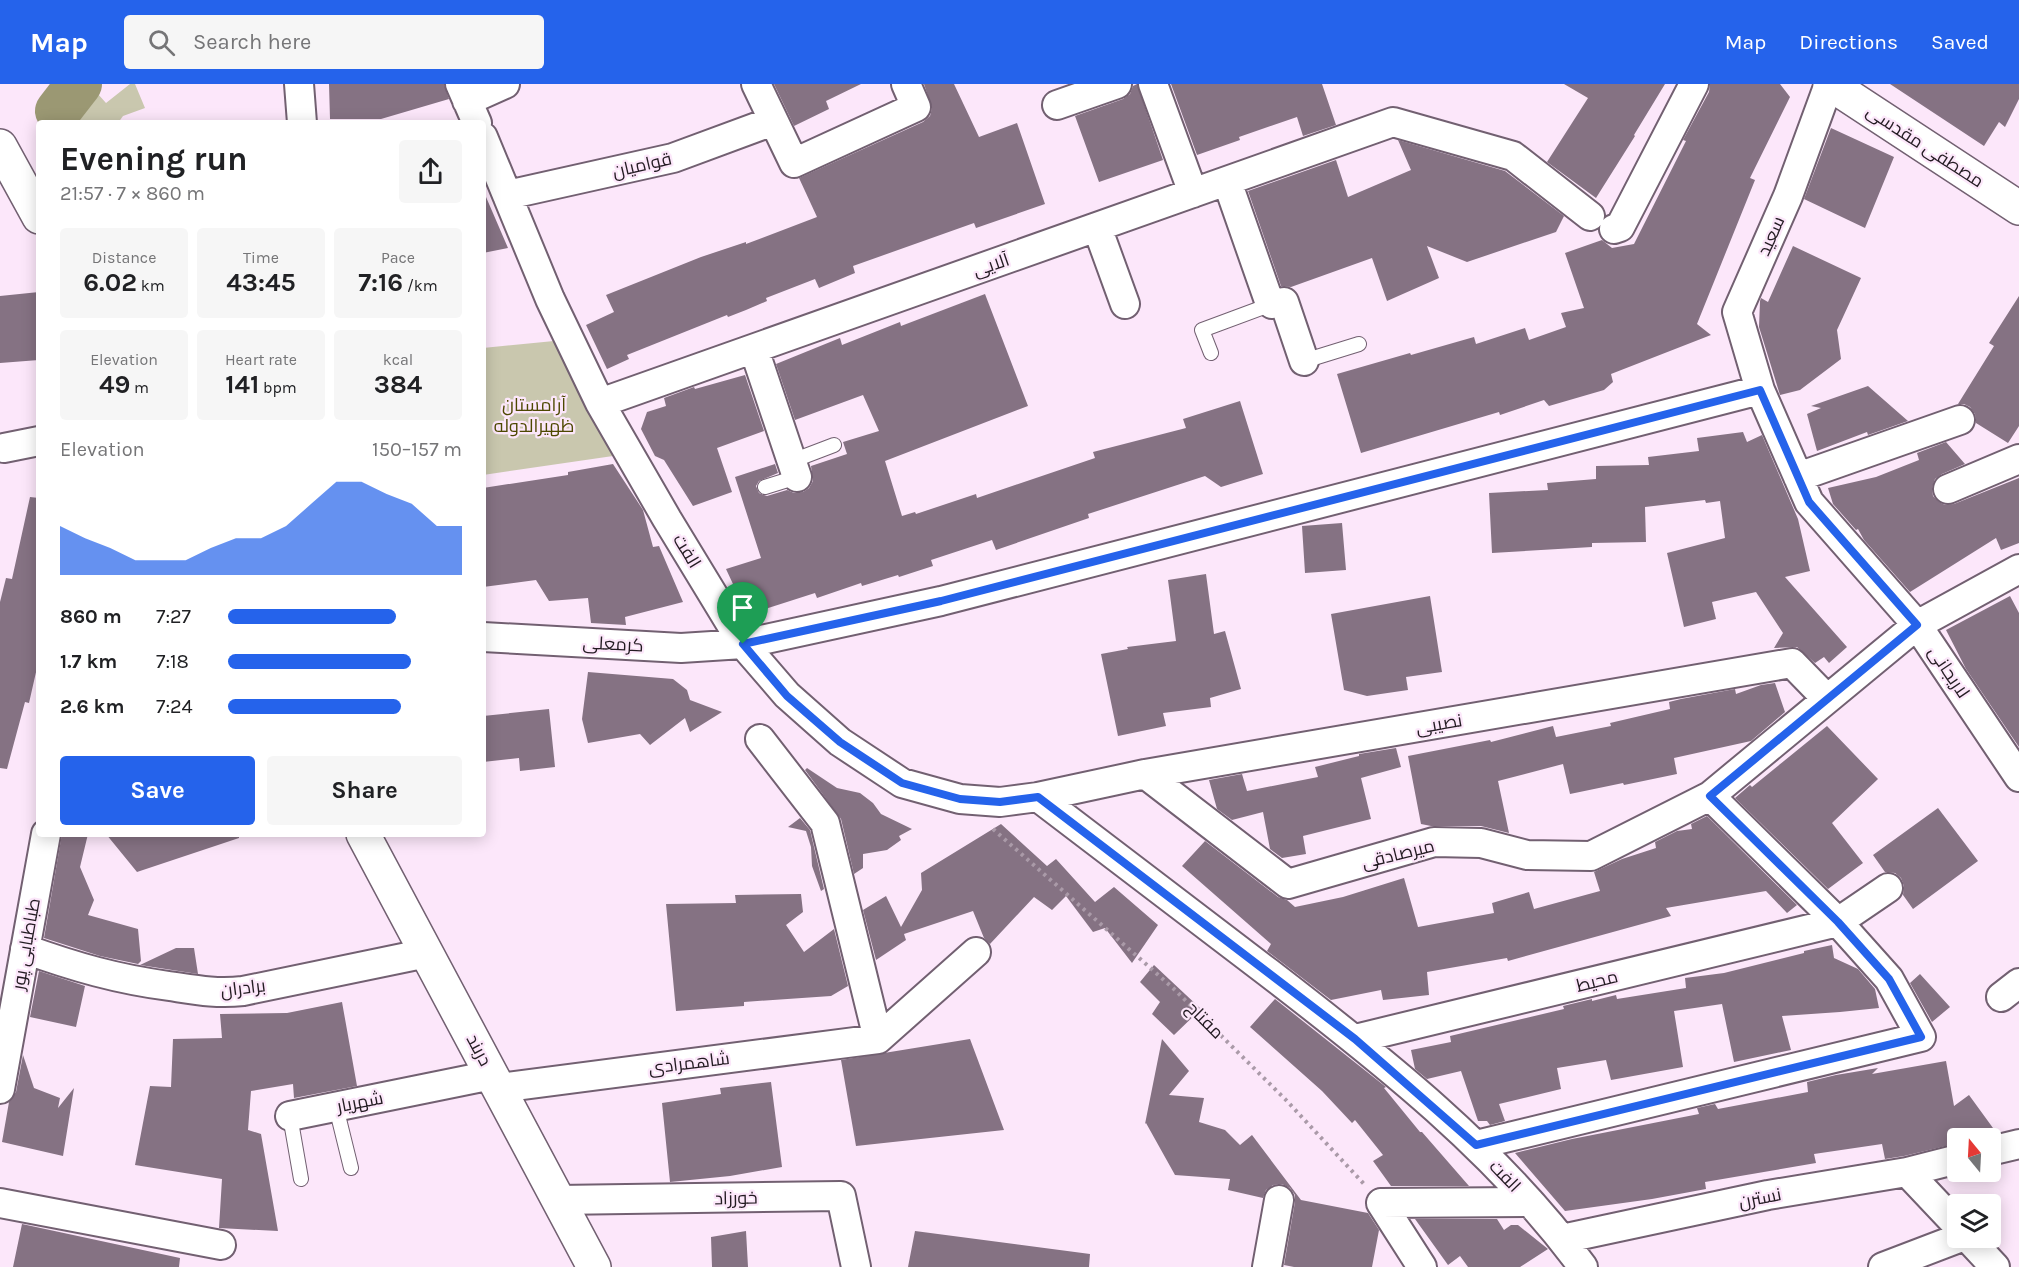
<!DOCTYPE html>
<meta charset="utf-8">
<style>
:root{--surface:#fff;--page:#f6f6f6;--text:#202124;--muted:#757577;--accent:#2563eb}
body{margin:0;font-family:Karla,Cairo,sans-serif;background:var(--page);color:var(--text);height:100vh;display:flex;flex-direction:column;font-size:22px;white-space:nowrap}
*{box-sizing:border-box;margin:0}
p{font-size:20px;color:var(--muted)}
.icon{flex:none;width:33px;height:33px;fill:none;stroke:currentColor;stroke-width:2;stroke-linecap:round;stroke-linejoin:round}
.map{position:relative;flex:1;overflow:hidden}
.side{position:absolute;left:36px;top:36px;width:450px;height:717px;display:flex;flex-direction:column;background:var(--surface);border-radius:6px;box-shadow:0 3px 15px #0003}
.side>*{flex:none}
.needle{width:39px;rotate:342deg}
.buttons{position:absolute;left:1947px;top:1044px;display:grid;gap:12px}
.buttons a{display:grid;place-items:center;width:54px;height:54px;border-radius:6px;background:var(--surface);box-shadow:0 3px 15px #0003;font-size:30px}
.pin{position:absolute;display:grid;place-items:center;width:51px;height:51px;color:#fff;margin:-62px -26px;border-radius:50% 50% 50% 0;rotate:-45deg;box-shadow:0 0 6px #0007}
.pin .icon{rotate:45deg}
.round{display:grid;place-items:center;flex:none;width:63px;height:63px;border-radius:6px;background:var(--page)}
.head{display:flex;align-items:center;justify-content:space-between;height:102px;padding:0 24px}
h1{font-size:33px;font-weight:700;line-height:45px}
.figures{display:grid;grid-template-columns:repeat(3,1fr);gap:9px;height:102px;padding:6px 24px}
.figures div{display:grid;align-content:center;border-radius:6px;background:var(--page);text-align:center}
.figures b{font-size:26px;font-weight:700}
.figures small{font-size:16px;font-weight:400}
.figures p{font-size:16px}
.chart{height:168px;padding:12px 24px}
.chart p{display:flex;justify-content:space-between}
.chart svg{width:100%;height:108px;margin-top:6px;fill:var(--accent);opacity:.7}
.button{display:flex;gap:12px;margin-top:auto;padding:12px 24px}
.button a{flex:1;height:69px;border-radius:6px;background:var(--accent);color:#fff;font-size:24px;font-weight:700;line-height:69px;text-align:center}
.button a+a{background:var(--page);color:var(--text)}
ul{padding:0 24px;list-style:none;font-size:20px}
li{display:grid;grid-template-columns:96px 72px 1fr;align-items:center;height:45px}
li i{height:15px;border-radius:8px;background:var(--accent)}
header{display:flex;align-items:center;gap:36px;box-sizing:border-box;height:84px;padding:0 30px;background:var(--accent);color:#fff}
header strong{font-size:28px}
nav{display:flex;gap:33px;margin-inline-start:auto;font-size:21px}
.search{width:420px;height:54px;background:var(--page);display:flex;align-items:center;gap:15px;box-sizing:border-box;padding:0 21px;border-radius:6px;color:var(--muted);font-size:22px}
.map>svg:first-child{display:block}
.green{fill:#c9c7ae}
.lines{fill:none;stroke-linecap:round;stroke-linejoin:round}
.river{stroke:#9b9873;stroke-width:46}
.building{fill:#857283}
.lane-casing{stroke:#726071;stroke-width:16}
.street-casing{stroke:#726071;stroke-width:32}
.secondary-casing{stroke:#726071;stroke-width:36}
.path{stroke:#aa9aa8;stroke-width:4;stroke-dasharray:3 4.5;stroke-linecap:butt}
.lane{stroke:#fff;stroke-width:14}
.street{stroke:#fff;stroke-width:28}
.secondary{stroke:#fff;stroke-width:33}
.route-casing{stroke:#fff;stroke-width:12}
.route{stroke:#2563eb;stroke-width:8}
.labels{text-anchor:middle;stroke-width:4.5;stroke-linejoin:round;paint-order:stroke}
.street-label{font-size:18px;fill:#231b22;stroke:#fce7fa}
.park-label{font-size:18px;fill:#4d4801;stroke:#fce7fa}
</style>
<header>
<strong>Map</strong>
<div class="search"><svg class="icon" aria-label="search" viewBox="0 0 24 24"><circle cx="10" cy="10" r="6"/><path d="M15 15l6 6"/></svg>Search here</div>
<nav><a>Map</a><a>Directions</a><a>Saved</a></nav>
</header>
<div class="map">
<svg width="2019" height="1183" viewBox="0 0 2019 1183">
<rect width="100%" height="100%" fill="#fce7fa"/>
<path class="green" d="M 89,0 L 106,19 L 130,0 L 135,0 L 145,24 L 123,32 L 118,39 L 55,39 Z
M 554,257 L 613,372 L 483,391 L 483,264 Z"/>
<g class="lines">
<path class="river" d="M 58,27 L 79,0"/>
</g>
<path class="building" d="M 329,0 L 444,0 L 449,15 L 381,35 L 330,35 Z
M 774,0 L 861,0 L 826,17 L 829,25 L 794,42 Z
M 924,0 L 954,0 L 979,53 L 1017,39 L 1045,120 L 976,144 L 974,139 L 853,182 L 855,189 L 819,204 L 815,195 L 766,214 L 767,217 L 746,226 L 728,233 L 727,231 L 627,271 L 629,275 L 607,285 L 586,241 L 614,228 L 606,211 L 701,173 L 746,158 L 746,160 L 817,133 L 799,94 L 923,38 L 930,32 L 932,24 Z
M 1137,0 L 1163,76 L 1099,98 L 1075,32 L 1123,15 L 1130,10 L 1133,2 Z
M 1171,0 L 1322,0 L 1336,41 L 1303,52 L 1297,33 L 1239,53 L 1240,56 L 1197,71 Z
M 1564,0 L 1665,0 L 1634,51 L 1635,52 L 1596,114 L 1547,78 L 1588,14 Z
M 1710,0 L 1780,0 L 1790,13 L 1750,94 L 1755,96 L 1697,240 L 1711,251 L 1611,290 L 1613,298 L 1604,306 L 1549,322 L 1544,316 L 1500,331 L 1499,328 L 1361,369 L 1337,290 L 1410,269 L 1411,271 L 1474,253 L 1476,260 L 1525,244 L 1529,256 L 1566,243 L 1561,229 L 1584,224 L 1565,169 L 1602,156 L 1612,164 L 1634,160 L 1686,57 L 1683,56 L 1709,8 Z
M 1890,0 L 2019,0 L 2019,15 L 2005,43 L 1999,38 L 1984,62 Z
M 1831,44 L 1894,73 L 1865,144 L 1804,115 Z
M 1398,56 L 1505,87 L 1564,132 L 1556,148 L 1467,178 L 1427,162 L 1439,194 L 1387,217 L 1372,174 L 1291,203 L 1281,202 L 1248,107 L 1336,76 L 1348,113 L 1411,86 Z
M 483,106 L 508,164 L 483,169 Z
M 1793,162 L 1861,194 L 1837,246 L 1841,275 L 1800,306 L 1780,311 L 1759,243 L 1760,217 L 1761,214 L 1768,218 Z
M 39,208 L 39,276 L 0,279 L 0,212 Z
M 985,210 L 1028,322 L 885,377 L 902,432 L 915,428 L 916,430 L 976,410 L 977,414 L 1095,374 L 1093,368 L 1186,344 L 1183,335 L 1240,317 L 1263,390 L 1221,403 L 1205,392 L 1088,430 L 1089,434 L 996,466 L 992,456 L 931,476 L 933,482 L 899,493 L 898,491 L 862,502 L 861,499 L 817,514 L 815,509 L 756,528 L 739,513 L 726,485 L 761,474 L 735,393 L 775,380 L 778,389 L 759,397 L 756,402 L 759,409 L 767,412 L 787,406 L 794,409 L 803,408 L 809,404 L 813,397 L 811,382 L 847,370 L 843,358 L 879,347 L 863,311 L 795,336 L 776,280 L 840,254 L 842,261 L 900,238 L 901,242 Z
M 2019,212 L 2019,342 L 2008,359 L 1976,339 L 1975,330 L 1970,323 L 1964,320 L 1958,320 L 1994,262 L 1989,259 Z
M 745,291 L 764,347 L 717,364 L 732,408 L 693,422 L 664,376 L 655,372 L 641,345 L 647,328 L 666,322 L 664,314 L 694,303 L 695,305 Z
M 1868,302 L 1908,337 L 1868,351 L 1867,348 L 1817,367 L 1807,330 L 1821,324 L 1811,322 Z
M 1743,348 L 1747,358 L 1762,351 L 1798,435 L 1810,487 L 1785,493 L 1847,563 L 1829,579 L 1824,573 L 1815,579 L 1797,563 L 1774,564 L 1783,549 L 1756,508 L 1712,518 L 1716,535 L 1684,543 L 1667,469 L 1725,454 L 1720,417 L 1706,419 L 1705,416 L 1645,423 L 1646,458 L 1592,459 L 1592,463 L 1492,469 L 1489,409 L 1548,406 L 1547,399 L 1596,395 L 1596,382 L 1649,381 L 1648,373 L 1699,367 L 1697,354 Z
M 1946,358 L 1965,380 L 1942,390 L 1935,395 L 1932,404 L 1933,412 L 1939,418 L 1945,421 L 1954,420 L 2019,394 L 2019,459 L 2001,466 L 1996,454 L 1910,508 L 1864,456 L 1858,445 L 1856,446 L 1833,420 L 1828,404 L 1876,393 L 1919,376 L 1917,369 Z
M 613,380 L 643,426 L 653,463 L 659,462 L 683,518 L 625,533 L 626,541 L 591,539 L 588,514 L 549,517 L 536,496 L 483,503 L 483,404 L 568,391 L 568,388 Z
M 30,413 L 39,414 L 39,575 L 29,619 L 25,618 L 7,685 L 0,684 L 0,518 L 6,494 L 12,495 Z
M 1342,439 L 1346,486 L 1305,489 L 1302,442 Z
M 1206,490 L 1214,550 L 1225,547 L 1241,605 L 1210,614 L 1211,623 L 1163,629 L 1166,642 L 1118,652 L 1101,570 L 1128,565 L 1127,563 L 1176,557 L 1168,496 Z
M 1430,512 L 1442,588 L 1406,593 L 1408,606 L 1367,612 L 1344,606 L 1331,530 Z
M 2010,512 L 2019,529 L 2019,663 L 1966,585 L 1946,546 Z
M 588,588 L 673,595 L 687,606 L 690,616 L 722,628 L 690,648 L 685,634 L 650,661 L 640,650 L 588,659 L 582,635 Z
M 1775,599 L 1785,628 L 1751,657 L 1674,674 L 1677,690 L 1624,701 L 1623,699 L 1570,710 L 1563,680 L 1498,697 L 1509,749 L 1481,742 L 1431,742 L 1421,740 L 1408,672 L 1490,656 L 1491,658 L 1553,642 L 1556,653 L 1611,642 L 1610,639 L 1670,625 L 1669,618 L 1681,615 L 1735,605 L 1736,610 L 1761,601 Z
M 549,625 L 555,683 L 520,687 L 519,674 L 483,678 L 483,632 Z
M 1827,642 L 1878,695 L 1832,739 L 1863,779 L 1828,805 L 1735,714 L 1750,701 L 1752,703 Z
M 1396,664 L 1401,683 L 1361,694 L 1371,735 L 1303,752 L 1306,770 L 1282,774 L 1270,765 L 1263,728 L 1232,736 L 1217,725 L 1209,696 L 1242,690 L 1247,707 L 1318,693 L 1315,683 L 1359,672 L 1359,670 Z
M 807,684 L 837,704 L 860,709 L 873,719 L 881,730 L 912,745 L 899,752 L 901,756 L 887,766 L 863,770 L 863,784 L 854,790 L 841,735 L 805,686 Z
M 1938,724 L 1978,777 L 1913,825 L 1903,811 L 1904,802 L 1901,794 L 1895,789 L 1885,788 L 1873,771 Z
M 1707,732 L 1797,821 L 1787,829 L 1766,807 L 1666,824 L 1671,832 L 1508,877 L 1507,874 L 1427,888 L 1429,911 L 1383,916 L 1381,906 L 1331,916 L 1267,867 L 1271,860 L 1182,782 L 1205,757 L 1278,813 L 1287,816 L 1295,823 L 1343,813 L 1404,794 L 1418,843 L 1494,829 L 1492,819 L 1529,808 L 1534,825 L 1600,807 L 1594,788 L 1622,775 L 1656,764 L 1655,758 L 1677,747 L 1692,745 L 1691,740 Z
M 800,734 L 810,746 L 824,805 L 821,807 L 812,782 L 811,763 L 806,747 L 788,743 Z
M 1001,740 L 1047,782 L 1056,775 L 1095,818 L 1114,803 L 1158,841 L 1132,879 L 1105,844 L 1093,848 L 1066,812 L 1052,826 L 1034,813 L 990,860 L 984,854 L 973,827 L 904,850 L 906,856 L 876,876 L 863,826 L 886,812 L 901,843 L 922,806 L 921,789 Z
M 62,750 L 88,750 L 80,783 L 94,816 L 88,831 L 138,845 L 141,877 L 138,880 L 100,872 L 44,854 Z
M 106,750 L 239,750 L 239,754 L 137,788 Z
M 801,810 L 803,828 L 786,841 L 804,868 L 834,845 L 848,902 L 831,912 L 744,918 L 744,922 L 676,927 L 666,820 L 736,819 L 735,811 Z
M 1832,861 L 1834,874 L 1858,885 L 1875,905 L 1879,924 L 1840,928 L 1782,932 L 1791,966 L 1734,978 L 1722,920 L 1674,927 L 1683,983 L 1611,996 L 1606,976 L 1557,984 L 1561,1005 L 1499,1020 L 1505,1037 L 1490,1041 L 1487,1037 L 1478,1037 L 1461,987 L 1427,995 L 1415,985 L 1411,966 L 1451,958 L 1450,952 L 1564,925 L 1563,922 L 1592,915 L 1592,917 L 1616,911 L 1617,915 L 1686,904 L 1685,894 L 1724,889 L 1804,869 L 1804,867 Z
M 176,864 L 194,864 L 198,890 L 140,881 Z
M 1154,881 L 1201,925 L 1174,951 L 1152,930 L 1160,918 L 1140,898 Z
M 39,887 L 85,902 L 76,943 L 30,933 Z
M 1920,890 L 1950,923 L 1932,938 L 1910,899 Z
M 1275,915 L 1386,1003 L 1384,1004 L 1420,1048 L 1422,1048 L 1469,1102 L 1391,1102 L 1373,1077 L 1383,1071 L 1355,1036 L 1352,1039 L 1322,1007 L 1250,943 Z
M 342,918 L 357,1002 L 294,1014 L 293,1000 L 251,1007 L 248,1046 L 261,1050 L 278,1147 L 219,1144 L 222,1095 L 135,1081 L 150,1002 L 171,1003 L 173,955 L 222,954 L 220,930 L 287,929 Z
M 970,955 L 1004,1046 L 856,1062 L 841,976 Z
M 1162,955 L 1189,987 L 1169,1011 L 1204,1014 L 1199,1038 L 1225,1046 L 1240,1061 L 1252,1051 L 1301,1116 L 1368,1129 L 1379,1146 L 1372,1183 L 1294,1183 L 1284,1181 L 1295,1118 L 1295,1111 L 1290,1104 L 1282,1100 L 1273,1101 L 1266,1106 L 1263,1114 L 1228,1106 L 1230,1095 L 1175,1091 L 1146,1039 L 1145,1040 Z
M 23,971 L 34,1004 L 60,1014 L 58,1024 L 74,1004 L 63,1072 L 2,1058 L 9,1018 L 16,1008 Z
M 1946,977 L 1954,1022 L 1969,1011 L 1993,1044 L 1978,1054 L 1958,1054 L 1958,1059 L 1904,1072 L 1885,1075 L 1882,1060 L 1814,1070 L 1816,1079 L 1705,1098 L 1706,1105 L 1652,1115 L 1565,1127 L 1515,1069 L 1572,1055 L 1699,1030 L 1697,1024 L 1715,1020 L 1718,1025 L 1808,1008 L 1807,998 L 1836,991 L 1878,984 L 1872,990 Z
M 771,998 L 782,1083 L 730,1092 L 670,1098 L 662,1019 L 721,1010 L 720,1004 Z
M 1415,1135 L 1497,1135 L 1504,1146 L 1511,1141 L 1518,1141 L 1548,1165 L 1520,1183 L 1468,1183 L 1460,1172 L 1448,1181 Z
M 22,1140 L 180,1174 L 179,1183 L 13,1183 Z
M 746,1147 L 748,1183 L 712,1183 L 711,1153 Z
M 915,1147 L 1090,1170 L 1089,1183 L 908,1183 Z"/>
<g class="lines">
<g class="lane-casing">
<path id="lane" d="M 1211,269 L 1202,246 L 1272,220
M 1304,277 L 1359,260
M 792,377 L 834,361
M 765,403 L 797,393
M 336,1023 L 351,1084
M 290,1032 L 301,1095"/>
</g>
<g class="street-casing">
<path id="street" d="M 299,0 L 302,39
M 460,0 L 477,39
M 756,0 L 794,79 L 916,23 L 906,0
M 1153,0 L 1193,109
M 1829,0 L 1788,112 L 1737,228 L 1760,306 L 1809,418 L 1917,541 L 2019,693
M 467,17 L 505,0
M 1057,21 L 1117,0
M 483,53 L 550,215 L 600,319 L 667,435 L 743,560 L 787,611 L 840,658 L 902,699 L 960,715 L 1000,718 L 1038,713 C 1115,772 1192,830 1269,889 C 1382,976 1498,1067 1583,1183
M 1227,97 L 1269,217 L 1272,220 L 1284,218 L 1304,277
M 507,111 L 673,74 L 773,37
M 1097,143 L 1125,220
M 1614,145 L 1620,143 L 1694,0
M 754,265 L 797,393
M 600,319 L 1393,38 L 1513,72 L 1590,132
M 4,364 L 39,357
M 1798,393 L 1960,336
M 1948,405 L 2019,375
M 483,553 L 681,564 L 743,560 L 941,517 L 1760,306
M 1145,690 L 1288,800 L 1434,758 L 1481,759 L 1527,771 L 1591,772 L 1710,712 L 1917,541 L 2019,485
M 1038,713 L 1145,690 L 1792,579 L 1827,615
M 25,865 C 75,883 117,895 169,902 C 196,906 216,910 243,907 L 427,869
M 2001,913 L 2019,899
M 878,955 L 976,868
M 1355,955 L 1838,838 L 1888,804
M 499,1004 L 878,955 L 825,739 L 760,655
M 0,1005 L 46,750
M 290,1032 L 492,991
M 1476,1061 L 1921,953 L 1889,895 L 1838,838 L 1710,712
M 1990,1067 L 2019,1060
M 1907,1088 L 1958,1142
M 558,1116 L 841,1112 L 856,1183
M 0,1119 L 221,1161
M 1381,1119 L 1530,1118
M 1381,1119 L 1422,1183
M 1968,1154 L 1995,1183
M 1562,1155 L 1768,1111 L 1907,1088 L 1958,1075
M 1267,1183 L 1279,1116
M 1883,1183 L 1959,1154"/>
</g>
<g class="secondary-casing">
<path id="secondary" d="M 1830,0 L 2019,124
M 0,62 L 39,133
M 363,750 L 594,1183"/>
</g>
<path class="path" d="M 993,745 L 1173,904 L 1285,1015 L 1365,1101"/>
<use href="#lane" class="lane"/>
<use href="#street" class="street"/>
<use href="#secondary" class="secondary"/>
</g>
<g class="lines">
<g class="route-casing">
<path id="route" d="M 1760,306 L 1809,418 L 1917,541 L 1710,712 L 1838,838 L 1889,895 L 1921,953 L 1476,1061 L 1355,955 L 1038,713 L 1000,718 L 960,715 L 902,699 L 840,658 L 787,612 L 743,560 L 941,517 Z"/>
</g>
<use href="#route" class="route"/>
</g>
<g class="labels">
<g class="street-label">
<text transform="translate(1925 62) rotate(33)" y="6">مصطفی مقدسی</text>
<text transform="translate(642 81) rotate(-13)" y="6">قوامیان</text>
<text transform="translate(1771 152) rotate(-66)" y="6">سعید</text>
<text transform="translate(991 181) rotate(-19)" y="6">آلایی</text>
<text transform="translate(687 467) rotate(59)" y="6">الفت</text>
<text transform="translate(613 560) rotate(3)" y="6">کرمعلی</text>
<text transform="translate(1949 588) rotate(56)" y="6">لاریجانی</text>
<text transform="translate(1439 640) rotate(-10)" y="6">نصیبی</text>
<text transform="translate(1398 770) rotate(-14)" y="6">میرصادقی</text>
<text transform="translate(26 860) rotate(-80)" y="6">طباطبایی پور</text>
<text transform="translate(1597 897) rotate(-14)" y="6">محیط</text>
<text transform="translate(243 904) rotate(-7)" y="6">برادران</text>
<text transform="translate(1205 936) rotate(45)" y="6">مفتاح</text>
<text transform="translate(479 966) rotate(62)" y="6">دربند</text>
<text transform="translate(689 979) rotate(-7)" y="6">شاهمرادی</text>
<text transform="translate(360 1018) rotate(-11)" y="6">شهریار</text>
<text transform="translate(1505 1092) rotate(46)" y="6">الفت</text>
<text transform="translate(736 1114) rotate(-1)" y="6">خورزاد</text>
<text transform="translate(1760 1114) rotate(-11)" y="6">نسترن</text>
</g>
<g class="park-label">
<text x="534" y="327">آرامستان<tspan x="534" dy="21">ظهیرالدوله</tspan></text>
</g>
</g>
</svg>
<div class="buttons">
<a><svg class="needle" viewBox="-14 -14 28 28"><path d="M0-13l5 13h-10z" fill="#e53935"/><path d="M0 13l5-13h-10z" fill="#757577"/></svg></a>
<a><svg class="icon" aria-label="layers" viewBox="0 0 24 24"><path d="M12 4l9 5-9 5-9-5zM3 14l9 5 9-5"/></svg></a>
</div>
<div class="pin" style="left:743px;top:560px;background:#1e9e55"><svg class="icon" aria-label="arrive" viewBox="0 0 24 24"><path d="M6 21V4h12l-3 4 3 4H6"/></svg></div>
<section class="side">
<div class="head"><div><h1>Evening run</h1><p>21:57 · 7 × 860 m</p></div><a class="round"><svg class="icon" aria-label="share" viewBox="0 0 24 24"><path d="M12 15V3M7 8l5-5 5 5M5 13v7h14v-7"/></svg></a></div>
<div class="figures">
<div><p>Distance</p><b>6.02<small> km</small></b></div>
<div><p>Time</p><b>43:45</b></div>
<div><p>Pace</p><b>7:16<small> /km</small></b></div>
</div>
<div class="figures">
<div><p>Elevation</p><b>49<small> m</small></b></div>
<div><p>Heart rate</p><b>141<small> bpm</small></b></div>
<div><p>kcal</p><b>384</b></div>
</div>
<div class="chart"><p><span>Elevation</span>150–157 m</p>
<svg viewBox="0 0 160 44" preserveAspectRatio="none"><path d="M0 44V24L10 29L20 33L30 38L40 38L50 38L60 33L70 29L80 29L90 24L100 15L110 6L120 6L130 11L140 15L150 24L160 24V44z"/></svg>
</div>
<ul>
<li><b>860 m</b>7:27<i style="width:72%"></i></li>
<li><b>1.7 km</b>7:18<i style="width:78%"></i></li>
<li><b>2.6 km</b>7:24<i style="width:74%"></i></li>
</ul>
<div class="button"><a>Save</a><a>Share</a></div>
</section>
</div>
